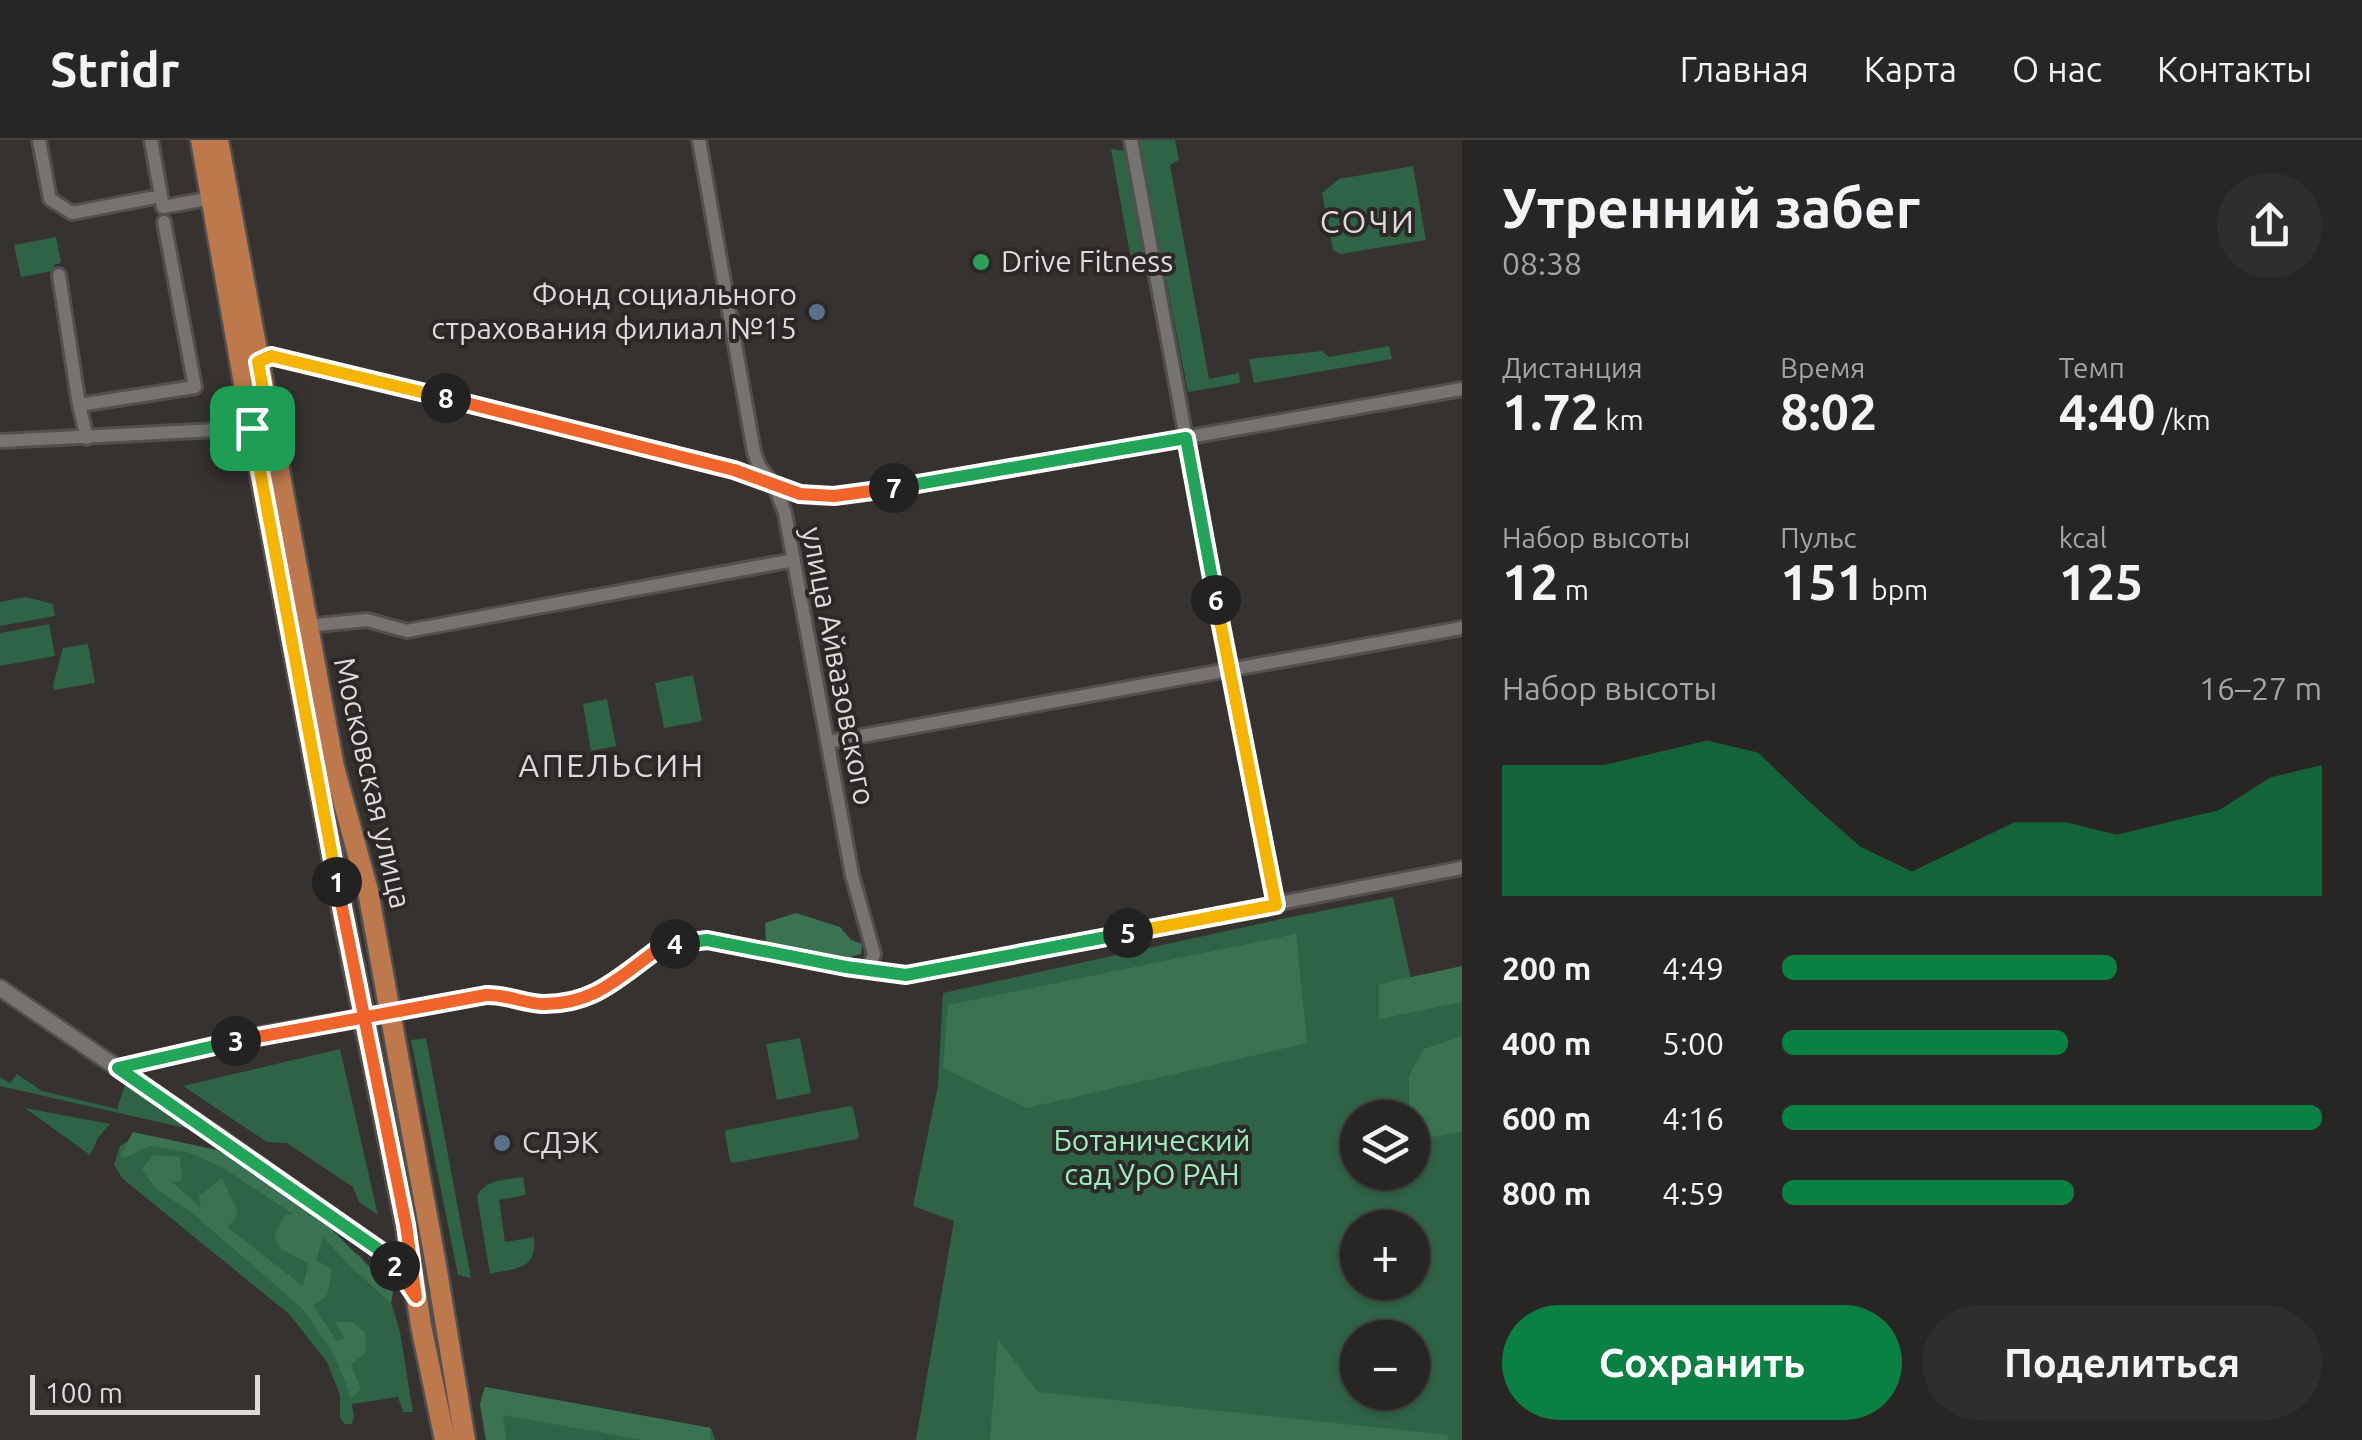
<!DOCTYPE html>
<html lang="ru">
<meta charset="utf-8">
<style>
:root{--surface:#282624;--page:#302e2c;--text:#f1f3f6;--muted:#a5a5a6;--line:#444341;--accent:#0b8043}
body{margin:0;font-family:Ubuntu,sans-serif;background:var(--page);color:var(--text);height:100vh;display:flex;flex-direction:column;font-size:38px;white-space:nowrap}
*{box-sizing:border-box;margin:0}
p{font-size:32px;color:var(--muted)}
.icon{flex:none;width:55px;height:55px;fill:none;stroke:currentColor;stroke-width:2;stroke-linecap:round;stroke-linejoin:round}
.map{position:relative;flex:1;overflow:hidden}
.panel{display:flex;flex-direction:column;background:var(--surface);width:900px}
.panel>*{flex:none}
.fabs{position:absolute;left:1340px;top:960px;display:grid;gap:20px}
.fabs a{display:grid;place-items:center;width:90px;height:90px;border-radius:50%;background:var(--surface);box-shadow:0 2px 8px #0004,0 0 0 2px var(--line);font-size:50px}
.scale{position:absolute;left:30px;bottom:25px;width:230px;box-sizing:border-box;padding-left:10px;border:5px solid #dddbda;border-top:0;font-size:28px;line-height:35px;white-space:nowrap;color:#dddbda;-webkit-text-stroke:8px #2b2827;paint-order:stroke}
.pin{position:absolute;display:grid;place-items:center;width:85px;height:85px;color:#fff;margin:-42px;border-radius:20px;box-shadow:0 5px 15px #0006}
.km{position:absolute;width:50px;height:50px;margin:-25px;border-radius:50%;background:#222;color:#fff;font-size:28px;line-height:50px;text-align:center}
.round{display:grid;place-items:center;flex:none;width:105px;height:105px;border-radius:52px;background:var(--page)}
.headline{display:flex;align-items:center;justify-content:space-between;height:170px;padding:0 40px}
h1{font-size:55px;font-weight:700;line-height:75px}
.stats{display:grid;grid-template-columns:repeat(3,1fr);gap:15px;height:170px;padding:10px 40px}
.stats div{display:grid;align-content:center}
.stats b{font-size:50px;font-weight:700}
.stats small{font-size:28px;font-weight:400}
.stats p{font-size:28px}
.chart{height:280px;padding:20px 40px}
.chart p{display:flex;justify-content:space-between}
.chart svg{width:100%;height:180px;margin-top:10px;fill:var(--accent);opacity:.7}
.action{display:flex;gap:20px;margin-top:auto;padding:20px 40px}
.action a{flex:1;height:115px;border-radius:60px;background:var(--accent);color:#fff;font-size:40px;font-weight:700;line-height:115px;text-align:center}
.action a+a{background:var(--page);color:var(--text)}
ul{padding:0 40px;list-style:none;font-size:32px}
li{display:grid;grid-template-columns:160px 120px 1fr;align-items:center;height:75px}
li i{height:25px;border-radius:12px;background:var(--accent)}
header{display:flex;align-items:center;gap:60px;box-sizing:border-box;height:140px;padding:0 50px;background:var(--surface);border-bottom:2px solid var(--line)}
header strong{font-size:48px}
nav{display:flex;gap:55px;margin-inline-start:auto;font-size:35px}
main{display:flex;flex:1;min-height:0}
.map>svg:first-child{display:block}
.green{fill:#2f6345;fill-rule:evenodd}
.forest{fill:#3b7352}
.lines{fill:none;stroke-linecap:round;stroke-linejoin:round}
.minor-casing{stroke:#52504e;stroke-width:18}
.tertiary-casing{stroke:#52504e;stroke-width:20}
.primary-casing{stroke:#52504e;stroke-width:25}
.minor{stroke:#767371;stroke-width:12}
.tertiary{stroke:#767371;stroke-width:15}
.primary{stroke:#bd794c;stroke-width:20}
.split-1-casing{stroke:#fff;stroke-width:20}
.split-2-casing{stroke:#fff;stroke-width:20}
.split-3-casing{stroke:#fff;stroke-width:20}
.split-4-casing{stroke:#fff;stroke-width:20}
.split-5-casing{stroke:#fff;stroke-width:20}
.split-6-casing{stroke:#fff;stroke-width:20}
.split-7-casing{stroke:#fff;stroke-width:20}
.split-8-casing{stroke:#fff;stroke-width:20}
.split-9-casing{stroke:#fff;stroke-width:20}
.split-1{stroke:#f5b400;stroke-width:12}
.split-2{stroke:#f0652b;stroke-width:12}
.split-3{stroke:#22a559;stroke-width:12}
.split-4{stroke:#f0652b;stroke-width:12}
.split-5{stroke:#22a559;stroke-width:12}
.split-6{stroke:#f5b400;stroke-width:12}
.split-7{stroke:#22a559;stroke-width:12}
.split-8{stroke:#f0652b;stroke-width:12}
.split-9{stroke:#f5b400;stroke-width:12}
.leisure-dot{fill:#2e9e5b;stroke:#2b2827;stroke-width:4}
.service-dot{fill:#5c6f8a;stroke:#2b2827;stroke-width:4}
.labels{text-anchor:middle;stroke-width:8;stroke-linejoin:round;paint-order:stroke}
.poi-label{font-size:30px;fill:#dddbda;stroke:#2b2827;text-anchor:start}
.street-label{font-size:30px;fill:#dddbda;stroke:#2b2827}
.park-label{font-size:30px;fill:#9befbb;stroke:#2b2827}
.neighbourhood-label{font-size:32px;letter-spacing:2.5px;fill:#dddbda;stroke:#2b2827}
</style>
<header>
<strong>Stridr</strong>
<nav><a>Главная</a><a>Карта</a><a>О нас</a><a>Контакты</a></nav>
</header>
<main>
<div class="map">
<svg width="1462" height="1300" viewBox="0 0 1462 1300">
<rect width="100%" height="100%" fill="#353230"/>
<path class="green" d="M 1139,0 L 1175,0 L 1179,20 L 1170,25 L 1209,239 L 1239,233 L 1240,243 L 1188,252 Z
M 1111,9 L 1125,11 L 1145,112 L 1131,120 Z
M 1413,26 L 1426,100 L 1340,114 L 1333,110 L 1322,53 L 1339,39 Z
M 56,97 L 61,123 L 54,125 L 53,131 L 21,137 L 14,105 Z
M 1389,206 L 1392,219 L 1254,243 L 1249,219 L 1322,211 L 1329,217 Z
M 26,457 L 53,464 L 55,476 L 0,486 L 0,462 Z
M 49,484 L 55,516 L 0,526 L 0,493 Z
M 88,504 L 95,543 L 54,550 L 53,545 L 63,508 Z
M 693,535 L 702,581 L 664,588 L 655,543 Z
M 607,559 L 616,606 L 591,611 L 583,564 Z
M 1393,757 L 1411,839 L 1462,829 L 1462,1300 L 916,1300 L 954,1081 L 913,1066 L 938,945 L 943,853 L 1281,779 ZM 1358,978 L 1412,978 L 1412,1032 L 1358,1032 ZM 1358,1088 L 1412,1088 L 1412,1142 L 1358,1142 ZM 1358,1198 L 1412,1198 L 1412,1252 L 1358,1252 Z
M 426,898 L 471,1138 L 458,1135 L 411,900 Z
M 800,898 L 811,953 L 777,960 L 766,904 Z
M 340,909 L 378,1075 L 359,1062 L 353,1047 L 287,1003 L 267,1002 L 183,946 Z
M 17,934 L 42,951 L 117,969 L 125,945 L 194,990 L 0,946 L 0,937 L 10,943 Z
M 850,966 L 853,968 L 859,996 L 857,999 L 733,1023 L 730,1021 L 725,993 L 726,990 Z
M 25,968 L 110,984 L 98,998 L 90,1015 Z
M 134,997 L 163,1001 L 233,1027 L 360,1116 L 386,1145 L 400,1192 L 413,1272 L 403,1272 L 398,1257 L 352,1264 L 354,1277 L 352,1284 L 345,1284 L 340,1278 L 340,1255 L 327,1222 L 289,1174 L 123,1039 L 114,1025 L 120,1006 Z
M 523,1037 L 526,1055 L 499,1060 L 505,1102 L 534,1097 C 537,1131 516,1128 490,1134 L 477,1056 C 486,1039 506,1040 523,1037 Z
M 485,1247 L 711,1288 L 715,1300 L 486,1300 L 480,1264 Z"/>
<path class="forest" d="M 796,773 L 840,787 L 851,800 L 862,804 L 861,814 L 843,819 L 766,803 L 765,783 Z
M 1296,794 L 1307,903 L 1027,968 L 943,928 L 948,865 Z
M 1462,826 L 1462,862 L 1379,879 L 1379,844 Z
M 1462,896 L 1462,992 L 1426,998 L 1413,991 L 1412,978 L 1409,977 L 1409,936 L 1424,909 Z
M 133,992 L 217,1010 L 267,1039 L 315,1072 L 393,1152 L 391,1163 L 351,1127 L 323,1097 L 316,1120 L 332,1129 L 327,1156 L 313,1166 L 337,1201 L 345,1198 L 335,1182 L 352,1182 L 365,1192 L 366,1212 L 351,1225 L 361,1249 L 351,1258 L 335,1216 L 304,1170 L 191,1072 L 156,1049 L 142,1030 L 152,1015 L 180,1017 L 182,1040 L 173,1043 L 201,1068 L 199,1056 L 222,1038 L 238,1072 L 228,1088 L 303,1146 L 308,1123 L 281,1109 L 274,1095 L 285,1075 L 293,1074 L 223,1028 L 191,1013 L 149,1006 L 125,1018 L 120,1016 Z
M 998,1199 L 1038,1252 L 1449,1295 L 1447,1300 L 990,1300 Z
M 485,1247 L 711,1288 L 710,1300 L 644,1300 L 503,1275 L 506,1300 L 486,1300 L 480,1264 Z"/>
<g class="lines">
<g class="minor-casing">
<path id="minor" d="M 39,0 L 50,59 L 72,73 L 161,56
M 151,0 L 163,67 L 212,58
M 699,0 L 754,312 L 759,326 L 775,347 L 785,373 L 852,735 L 874,814 L 869,829
M 1131,0 L 1186,298 L 1276,765
M 59,135 L 79,265
M 254,223 L 271,215 L 734,330 C 756,339 779,350 802,355 C 841,362 905,346 945,340 L 1462,249
M 87,298 L 79,265 L 195,247 L 164,82
M 0,301 L 257,288
M 307,486 L 367,480 L 407,491 L 794,420
M 828,602 L 1462,488
M 364,877 L 496,855 L 532,863 L 574,862 L 593,856 L 661,807 L 707,801 L 847,827 L 906,835 L 1462,728"/>
</g>
<g class="tertiary-casing">
<path id="tertiary" d="M 0,848 L 222,999 L 388,1116 L 414,1154
M 118,928 L 265,894 L 364,877"/>
</g>
<g class="primary-casing">
<path id="primary" d="M 201,0 L 254,300 L 345,784 L 406,1085 L 421,1186 L 445,1300
M 218,0 L 334,627 L 368,751 L 436,1125 L 465,1300"/>
</g>
<use href="#minor" class="minor"/>
<use href="#tertiary" class="tertiary"/>
<use href="#primary" class="primary"/>
</g>
<g class="lines">
<g class="split-1-casing">
<path id="split-1" d="M 252,288 L 337,742"/>
</g>
<g class="split-2-casing">
<path id="split-2" d="M 337,742 L 406,1085 L 416,1157 L 395,1126"/>
</g>
<g class="split-3-casing">
<path id="split-3" d="M 236,901 L 118,928 L 388,1116 L 395,1126"/>
</g>
<g class="split-4-casing">
<path id="split-4" d="M 236,901 L 486,855 C 505,854 523,863 542,864 C 595,865 620,836 661,807 L 675,804"/>
</g>
<g class="split-5-casing">
<path id="split-5" d="M 675,804 L 707,800 L 846,827 L 906,835 L 1128,793"/>
</g>
<g class="split-6-casing">
<path id="split-6" d="M 1128,793 L 1276,765 L 1216,460"/>
</g>
<g class="split-7-casing">
<path id="split-7" d="M 894,348 L 1186,298 L 1216,460"/>
</g>
<g class="split-8-casing">
<path id="split-8" d="M 446,258 L 734,330 L 800,354 L 834,356 L 894,348"/>
</g>
<g class="split-9-casing">
<path id="split-9" d="M 252,288 L 270,286 L 258,222 L 271,216 L 446,258"/>
</g>
<use href="#split-1" class="split-1"/>
<use href="#split-2" class="split-2"/>
<use href="#split-3" class="split-3"/>
<use href="#split-4" class="split-4"/>
<use href="#split-5" class="split-5"/>
<use href="#split-6" class="split-6"/>
<use href="#split-7" class="split-7"/>
<use href="#split-8" class="split-8"/>
<use href="#split-9" class="split-9"/>
</g>
<circle class="leisure-dot" cx="981" cy="122" r="10"/>
<g class="service-dot">
<circle cx="817" cy="172" r="10"/>
<circle cx="502" cy="1003" r="10"/>
</g>
<g class="labels">
<g class="poi-label">
<text x="1001" y="132">Drive Fitness</text>
<text x="797" y="165" text-anchor="end">Фонд социального<tspan x="797" dy="34">страхования филиал №15</tspan></text>
<text x="522" y="1013">СДЭК</text>
</g>
<g class="street-label">
<text transform="translate(838 526) rotate(79)" y="10">улица Айвазовского</text>
<text transform="translate(372 643) rotate(77)" y="10">Московская улица</text>
</g>
<g class="park-label">
<text x="1152" y="1011">Ботанический<tspan x="1152" dy="34">сад УрО РАН</tspan></text>
</g>
<g class="neighbourhood-label">
<text x="1368" y="93">СОЧИ</text>
<text x="612" y="637">АПЕЛЬСИН</text>
</g>
</g>
</svg>
<div class="fabs">
<a><svg class="icon" aria-label="layers" viewBox="0 0 24 24"><path d="M12 4l9 5-9 5-9-5zM3 14l9 5 9-5"/></svg></a>
<a>+</a>
<a>−</a>
</div>
<div class="scale">100 m</div>
<div class="pin" style="left:252px;top:288px;background:#1e9e55"><svg class="icon" aria-label="arrive" viewBox="0 0 24 24"><path d="M6 21V4h12l-3 4 3 4H6"/></svg></div>
<b class="km" style="left:337px;top:742px">1</b>
<b class="km" style="left:395px;top:1126px">2</b>
<b class="km" style="left:236px;top:901px">3</b>
<b class="km" style="left:675px;top:804px">4</b>
<b class="km" style="left:1128px;top:793px">5</b>
<b class="km" style="left:1216px;top:460px">6</b>
<b class="km" style="left:894px;top:348px">7</b>
<b class="km" style="left:446px;top:258px">8</b>
</div>
<section class="panel">
<div class="headline"><div><h1>Утренний забег</h1><p>08:38</p></div><a class="round"><svg class="icon" aria-label="share" viewBox="0 0 24 24"><path d="M12 15V3M7 8l5-5 5 5M5 13v7h14v-7"/></svg></a></div>
<div class="stats">
<div><p>Дистанция</p><b>1.72<small> km</small></b></div>
<div><p>Время</p><b>8:02</b></div>
<div><p>Темп</p><b>4:40<small> /km</small></b></div>
</div>
<div class="stats">
<div><p>Набор высоты</p><b>12<small> m</small></b></div>
<div><p>Пульс</p><b>151<small> bpm</small></b></div>
<div><p>kcal</p><b>125</b></div>
</div>
<div class="chart"><p><span>Набор высоты</span>16–27 m</p>
<svg viewBox="0 0 160 44" preserveAspectRatio="none"><path d="M0 44V12L10 12L20 12L30 9L40 6L50 9L60 21L70 32L80 38L90 32L100 26L110 26L120 29L130 26L140 23L150 15L160 12V44z"/></svg>
</div>
<ul>
<li><b>200 m</b>4:49<i style="width:62%"></i></li>
<li><b>400 m</b>5:00<i style="width:53%"></i></li>
<li><b>600 m</b>4:16<i style="width:100%"></i></li>
<li><b>800 m</b>4:59<i style="width:54%"></i></li>
</ul>
<div class="action"><a>Сохранить</a><a>Поделиться</a></div>
</section>
</main>
